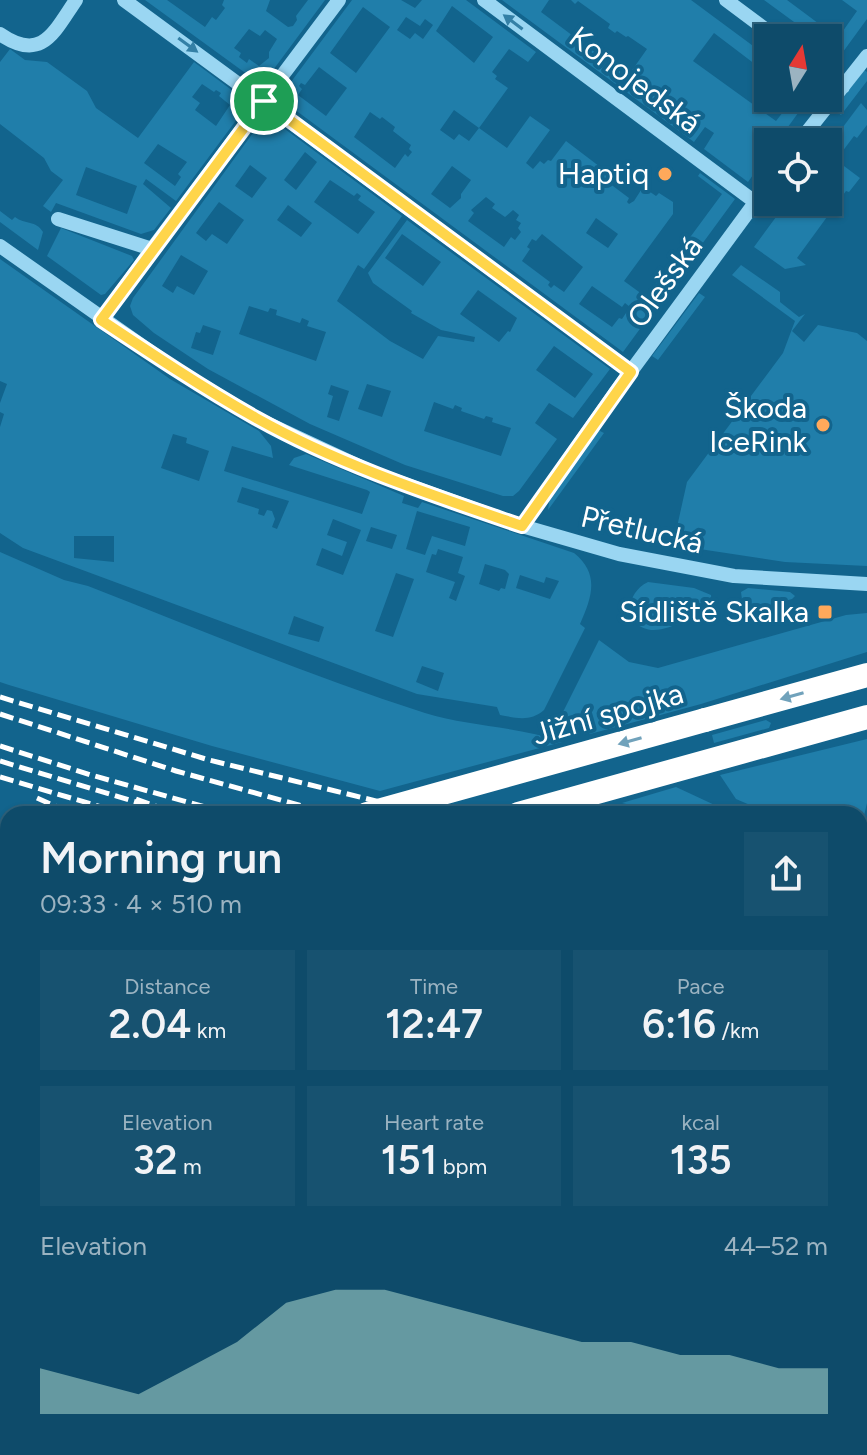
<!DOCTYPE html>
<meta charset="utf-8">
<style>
:root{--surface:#0e4b6a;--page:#175270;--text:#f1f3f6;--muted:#9bb3c1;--line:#2e637e;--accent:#8bbbb9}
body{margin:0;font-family:Figtree,sans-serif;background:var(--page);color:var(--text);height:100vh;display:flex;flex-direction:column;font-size:30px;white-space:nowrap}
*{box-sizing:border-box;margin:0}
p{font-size:26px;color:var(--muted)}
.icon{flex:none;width:44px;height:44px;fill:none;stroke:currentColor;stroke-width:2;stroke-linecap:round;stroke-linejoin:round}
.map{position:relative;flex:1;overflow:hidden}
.drawer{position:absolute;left:0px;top:806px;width:868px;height:650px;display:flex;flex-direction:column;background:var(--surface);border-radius:24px 24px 0 0;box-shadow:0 2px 6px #0004,0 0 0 2px var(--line)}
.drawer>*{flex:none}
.needle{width:52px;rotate:11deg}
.controls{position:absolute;left:754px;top:24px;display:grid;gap:16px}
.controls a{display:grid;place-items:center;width:88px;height:88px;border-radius:0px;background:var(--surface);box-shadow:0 2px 6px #0004,0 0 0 2px var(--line);font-size:40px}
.pin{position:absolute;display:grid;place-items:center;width:68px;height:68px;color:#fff;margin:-34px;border:4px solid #fff;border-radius:50%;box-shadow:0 2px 8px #0007}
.round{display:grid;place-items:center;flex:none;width:84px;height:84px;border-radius:0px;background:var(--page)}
.overview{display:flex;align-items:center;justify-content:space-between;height:136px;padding:0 40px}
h1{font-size:44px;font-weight:600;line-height:60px}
.stats{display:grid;grid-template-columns:repeat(3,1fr);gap:12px;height:136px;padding:8px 40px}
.stats div{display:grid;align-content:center;border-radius:0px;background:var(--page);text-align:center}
.stats b{font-size:40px;font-weight:600}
.stats small{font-size:22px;font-weight:400}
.stats p{font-size:22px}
.chart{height:224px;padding:16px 40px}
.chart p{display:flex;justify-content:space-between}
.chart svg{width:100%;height:144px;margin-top:8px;fill:var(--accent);opacity:.7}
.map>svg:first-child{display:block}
.green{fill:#207eaa;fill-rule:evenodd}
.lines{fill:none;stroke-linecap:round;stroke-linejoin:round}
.stream{stroke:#8cd5f5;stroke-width:5}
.minor{stroke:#9ad6f2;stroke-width:14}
.major{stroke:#e5f5ff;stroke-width:20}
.highway{stroke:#fff;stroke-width:24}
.tram{stroke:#fff;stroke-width:2}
.rail{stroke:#fff;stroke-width:5;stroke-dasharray:14 6;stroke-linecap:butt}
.highway-bridge{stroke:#fff;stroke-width:24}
.oneway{fill:#3480a6}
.oneway2{fill:#71a2bb}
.route-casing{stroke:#fff;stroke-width:16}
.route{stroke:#ffd54a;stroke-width:10}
.poi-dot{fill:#ffa95b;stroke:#12648d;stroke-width:3}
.labels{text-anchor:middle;stroke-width:8;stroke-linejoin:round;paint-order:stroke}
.street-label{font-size:30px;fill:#fff;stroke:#12648d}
.poi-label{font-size:30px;fill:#fff;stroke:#12648d;text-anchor:end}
</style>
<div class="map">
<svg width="867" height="1455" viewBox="0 0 867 1455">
<rect width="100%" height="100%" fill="#12648d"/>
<path class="green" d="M 145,0 L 167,0 L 205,27 L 212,17 L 216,20 L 225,8 L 222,5 L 224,0 L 270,0 L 266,11 L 288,27 L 293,26 L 297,20 L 296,16 L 308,0 L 325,0 L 262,85 ZM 249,29 L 260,36 L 265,30 L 277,39 L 269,52 L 269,58 L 259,66 L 249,59 L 247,63 L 239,57 L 241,53 L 234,48 Z
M 352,0 L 401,0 L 415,8 L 422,0 L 466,0 L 536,52 L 528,62 L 509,49 L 492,72 L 497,76 L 495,79 L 508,88 L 479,128 L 507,148 L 530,116 L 550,130 L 526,163 L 533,169 L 540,161 L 544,164 L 548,160 L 551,161 L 566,141 L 612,176 L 618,169 L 609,183 L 629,198 L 627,202 L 629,204 L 634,201 L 643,187 L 656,196 L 659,193 L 673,202 L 673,214 L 624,281 L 646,297 L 722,194 L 698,176 L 700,173 L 735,199 L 623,352 L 279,98 ZM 452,6 L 493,37 L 474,63 L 436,31 ZM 363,7 L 390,27 L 356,73 L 330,53 ZM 406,17 L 420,26 L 425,19 L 433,25 L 423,39 L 415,33 L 410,39 L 397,30 ZM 319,67 L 347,88 L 326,116 L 298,95 L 302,89 L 299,86 L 301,83 L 305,85 ZM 454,110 L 479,128 L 469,141 L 459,134 L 454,140 L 440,130 ZM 370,112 L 380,119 L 382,117 L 395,127 L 393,131 L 411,145 L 409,149 L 412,152 L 408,157 L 405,154 L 395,168 L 354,137 ZM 452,166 L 471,180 L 461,194 L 461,198 L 450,208 L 431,194 ZM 486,197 L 495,204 L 492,208 L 505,217 L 513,210 L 519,215 L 516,220 L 521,223 L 518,228 L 521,232 L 515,240 L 511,237 L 504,247 L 468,221 L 474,213 L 471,210 ZM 596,218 L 618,234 L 608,248 L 586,233 ZM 542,234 L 583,267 L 564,292 L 554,285 L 551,288 L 548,285 L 550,282 L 522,261 L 530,249 L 527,247 L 532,239 L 536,241 ZM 592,286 L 622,307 L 625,303 L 630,307 L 622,319 L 619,318 L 612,327 L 579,304 Z
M 502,0 L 549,0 L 541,12 L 620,71 L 619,78 L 621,80 L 625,75 L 628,76 L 647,49 L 628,36 L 626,37 L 617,31 L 615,33 L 608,28 L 610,24 L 578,1 L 575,4 L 571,0 L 691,0 L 768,57 L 768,74 L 714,33 L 693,61 L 776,121 L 794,98 L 809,98 L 777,142 L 768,142 L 768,154 L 748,182 L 704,149 L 714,133 L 705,127 L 694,142 Z
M 764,0 L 787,0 L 838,38 L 857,11 L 842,0 L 867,0 L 867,19 L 840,56 L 828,47 L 828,38 L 816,38 Z
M 10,49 L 25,60 L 47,62 L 87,91 L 96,108 L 138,138 L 194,62 L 249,103 L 176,201 L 146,179 L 143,184 L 171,208 L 154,230 L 141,234 L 56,203 L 51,212 L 43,206 L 63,180 L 51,171 L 44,158 L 0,124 L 0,62 ZM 202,84 L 214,92 L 216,90 L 221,93 L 219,96 L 230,105 L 216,126 L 195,110 L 200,103 L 192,97 ZM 158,144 L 187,162 L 178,174 L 181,177 L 175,186 L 144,163 ZM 86,167 L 137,186 L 127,214 L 76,195 Z
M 864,70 L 867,72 L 867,81 L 841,115 L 834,109 Z
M 861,103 L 867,110 L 867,125 L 857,138 L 854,136 L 836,160 L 860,178 L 849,192 L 846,191 L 797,258 L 806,265 L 785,269 L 754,247 L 787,202 L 828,202 L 828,147 Z
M 266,115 L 402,216 L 364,269 L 358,265 L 337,301 L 390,341 L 423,359 L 438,336 L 474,342 L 475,337 L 441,330 L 411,313 L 412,311 L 373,283 L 368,273 L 407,220 L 610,369 L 573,418 L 549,403 L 535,423 L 557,439 L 519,491 L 513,496 L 503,496 L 405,465 L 310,424 L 208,369 L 154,333 L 133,315 L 130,306 L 133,298 ZM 305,152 L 317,162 L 296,190 L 284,180 ZM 250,165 L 267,178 L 252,198 L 235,186 ZM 330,180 L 354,196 L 357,193 L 361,196 L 358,200 L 375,212 L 358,234 L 314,202 ZM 219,202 L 244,220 L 227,244 L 212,234 L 206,241 L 196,233 ZM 288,205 L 312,223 L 301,237 L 277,220 ZM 402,234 L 441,262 L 423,286 L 385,258 ZM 181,255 L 208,271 L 194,295 L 177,286 L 173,293 L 162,286 ZM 478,290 L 517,318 L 510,332 L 508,331 L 499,342 L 460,314 ZM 249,306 L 268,312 L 270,308 L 277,310 L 276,315 L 300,323 L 302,318 L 309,321 L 307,326 L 326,332 L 316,361 L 239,334 ZM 203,325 L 221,331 L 213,355 L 191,348 L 196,332 L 200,333 ZM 554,346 L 593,374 L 575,398 L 536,370 ZM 367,384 L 391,391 L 382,417 L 358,409 ZM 331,385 L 349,391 L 339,421 L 327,417 L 333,396 L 328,394 ZM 434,402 L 453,409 L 455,405 L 462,408 L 461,411 L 484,419 L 486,416 L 493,418 L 492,422 L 511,428 L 501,456 L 424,431 Z
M 0,211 L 12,220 L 15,217 C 25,225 36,220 43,232 L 38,250 L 0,222 Z
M 61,228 L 132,256 L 134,260 L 105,294 L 101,295 L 47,256 Z
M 0,259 L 170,379 L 259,431 L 271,446 L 273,458 L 232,446 L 224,471 L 362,514 L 370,492 L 367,490 L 289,465 L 294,458 L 306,454 L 404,496 L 402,503 L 418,508 L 422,502 L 574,553 C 600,574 592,597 580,624 L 585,628 L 544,710 C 530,722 517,718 500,715 L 497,707 L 417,694 L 23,548 L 0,533 L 0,427 L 4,414 L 0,412 L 0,403 L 7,384 L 0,381 ZM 173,434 L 187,438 L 186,443 L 209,451 L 199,481 L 161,468 ZM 242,487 L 289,501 L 277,529 L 272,527 L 275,519 L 272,511 L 267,510 L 264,516 L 258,514 L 259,509 L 237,502 ZM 417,511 L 470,527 L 465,546 L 432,536 L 425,555 L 406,549 ZM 333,519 L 361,530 L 343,575 L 316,565 L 322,548 L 342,556 L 347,542 L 327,535 ZM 371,527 L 397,535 L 392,549 L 366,541 ZM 74,536 L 114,536 L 114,562 L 74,558 ZM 438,549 L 463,557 L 458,573 L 465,576 L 456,601 L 449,598 L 455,582 L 426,572 L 432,554 L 436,555 ZM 485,564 L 505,570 L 509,574 L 505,589 L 501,588 L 499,591 L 479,584 ZM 396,573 L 414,579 L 393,637 L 375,631 ZM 520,575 L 544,583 L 546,577 L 559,581 L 550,599 L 516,588 ZM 294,616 L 324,627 L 319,642 L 288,634 ZM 422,666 L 444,673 L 438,691 L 416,682 Z
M 741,265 L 780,292 L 780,302 L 799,317 L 805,314 L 792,331 L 804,342 L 818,325 L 857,333 L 867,341 L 867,566 L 785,562 L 673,545 L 687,482 L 783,353 L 795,321 L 732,275 Z
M 699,293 L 705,297 L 658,360 L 652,356 Z
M 598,430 L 604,433 L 548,510 L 550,495 Z
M 0,552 L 64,580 L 88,586 C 200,630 311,676 425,713 C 470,727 518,726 562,742 L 380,791 L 212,746 L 9,685 L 0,682 Z
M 648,582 L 694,588 L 711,595 L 712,608 C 704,616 694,618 684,622 C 675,625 663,630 654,630 C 624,629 623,594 648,582 Z
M 748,588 L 790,592 L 795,596 L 792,599 L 748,611 L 743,607 L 741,592 Z
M 867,613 L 867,652 L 701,704 L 590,734 L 563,719 L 563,712 L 599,640 L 629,662 L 658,668 L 846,615 Z
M 766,720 L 771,723 L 769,728 L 714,743 L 712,735 Z
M 867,739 L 867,803 L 862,824 L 867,826 L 867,842 L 860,841 L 860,814 L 771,814 L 736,799 L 720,775 Z
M 676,787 L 734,814 L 668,814 L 622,803 Z
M 0,1393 L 8,1402 L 8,1448 L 48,1448 L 53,1455 L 0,1455 Z"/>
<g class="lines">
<path class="stream" d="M 860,949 L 867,950
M 860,1041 L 867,1044"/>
<path class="minor" d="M 124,0 L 631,372
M 484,0 L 755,202
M 726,0 L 777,38
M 0,34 C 42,63 54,32 76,0
M 828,76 L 843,87
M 799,142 L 867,56
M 58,219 L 152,249
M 0,246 L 175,369 L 256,418 L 374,473 L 522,526 L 619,554 L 734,576 L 867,584
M 101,320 L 152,249 L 339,0
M 522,526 L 615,393 L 768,185"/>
<path class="major" d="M 0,1288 L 8,1296
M 0,1345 L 8,1353
M 86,1448 L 92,1455
M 137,1448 L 142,1455"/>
<path class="highway" d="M 705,720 L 867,675
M 518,814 L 867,717
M 0,904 L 8,903
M 0,944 L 8,943"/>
<path class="tram" d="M 0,1322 L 8,1330
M 118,1448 L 123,1455"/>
<path class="rail" d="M 0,697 L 209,760 L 429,814
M 0,714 L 176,771 L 331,814
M 0,746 L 91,775 L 230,814
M 0,761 L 146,805
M 0,777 L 125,814
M 37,798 L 73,814
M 136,799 L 177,814
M 860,911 L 867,913
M 860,931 L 867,933
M 860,1062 L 867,1064
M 860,1076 L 867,1078
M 860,1125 L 867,1128"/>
<path class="highway-bridge" d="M 367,814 L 705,720"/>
</g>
<defs><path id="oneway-solid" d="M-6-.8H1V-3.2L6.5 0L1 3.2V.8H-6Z" transform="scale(2)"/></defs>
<g class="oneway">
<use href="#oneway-solid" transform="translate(513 22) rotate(-143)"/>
<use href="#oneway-solid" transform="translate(188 45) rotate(36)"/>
</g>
<g class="oneway2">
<use href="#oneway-solid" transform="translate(792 696) rotate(164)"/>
<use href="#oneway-solid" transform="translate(630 741) rotate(164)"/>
</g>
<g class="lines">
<g class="route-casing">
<path id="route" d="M 264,101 L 631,372 L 522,526 C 432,495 340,465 256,418 C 203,388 152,354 101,320 Z"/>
</g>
<use href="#route" class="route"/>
</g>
<g class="poi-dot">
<circle cx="665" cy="174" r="8"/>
<circle cx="823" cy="425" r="8"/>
<rect x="817" y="604" width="16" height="16" rx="4"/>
</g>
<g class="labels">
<g class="street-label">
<text transform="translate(635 80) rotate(37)" y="10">Konojedská</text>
<text transform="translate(665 282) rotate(-54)" y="10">Olešská</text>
<text transform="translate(642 530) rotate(13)" y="10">Přetlucká</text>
<text transform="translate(608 714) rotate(-16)" y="10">Jižní spojka</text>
</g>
<g class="poi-label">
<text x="649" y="184">Haptiq</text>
<text x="807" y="418">Škoda<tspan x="807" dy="34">IceRink</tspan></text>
<text x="809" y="622">Sídliště Skalka</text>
</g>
</g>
</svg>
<div class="controls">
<a><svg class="needle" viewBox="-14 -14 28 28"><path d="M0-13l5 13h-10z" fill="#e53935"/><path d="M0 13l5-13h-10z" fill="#9bb3c1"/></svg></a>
<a><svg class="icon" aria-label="locate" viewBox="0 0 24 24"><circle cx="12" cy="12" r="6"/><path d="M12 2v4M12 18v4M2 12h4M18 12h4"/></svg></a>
</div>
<div class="pin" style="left:264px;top:101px;background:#1e9e55"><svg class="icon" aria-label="arrive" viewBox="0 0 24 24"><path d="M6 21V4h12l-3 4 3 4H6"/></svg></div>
<section class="drawer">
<div class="overview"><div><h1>Morning run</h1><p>09:33 · 4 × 510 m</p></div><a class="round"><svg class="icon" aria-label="share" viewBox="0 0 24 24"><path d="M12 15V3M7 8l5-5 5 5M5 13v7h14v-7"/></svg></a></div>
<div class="stats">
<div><p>Distance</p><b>2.04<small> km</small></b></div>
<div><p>Time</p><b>12:47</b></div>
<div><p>Pace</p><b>6:16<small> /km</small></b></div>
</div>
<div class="stats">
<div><p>Elevation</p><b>32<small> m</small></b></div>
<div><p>Heart rate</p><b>151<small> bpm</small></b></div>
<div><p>kcal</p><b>135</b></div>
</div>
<div class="chart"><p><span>Elevation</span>44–52 m</p>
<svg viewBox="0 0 160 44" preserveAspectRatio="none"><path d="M0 44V30L10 34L20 38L30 30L40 22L50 10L60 6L70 6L80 10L90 14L100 18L110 22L120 22L130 26L140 26L150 30L160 30V44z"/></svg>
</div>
</section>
</div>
